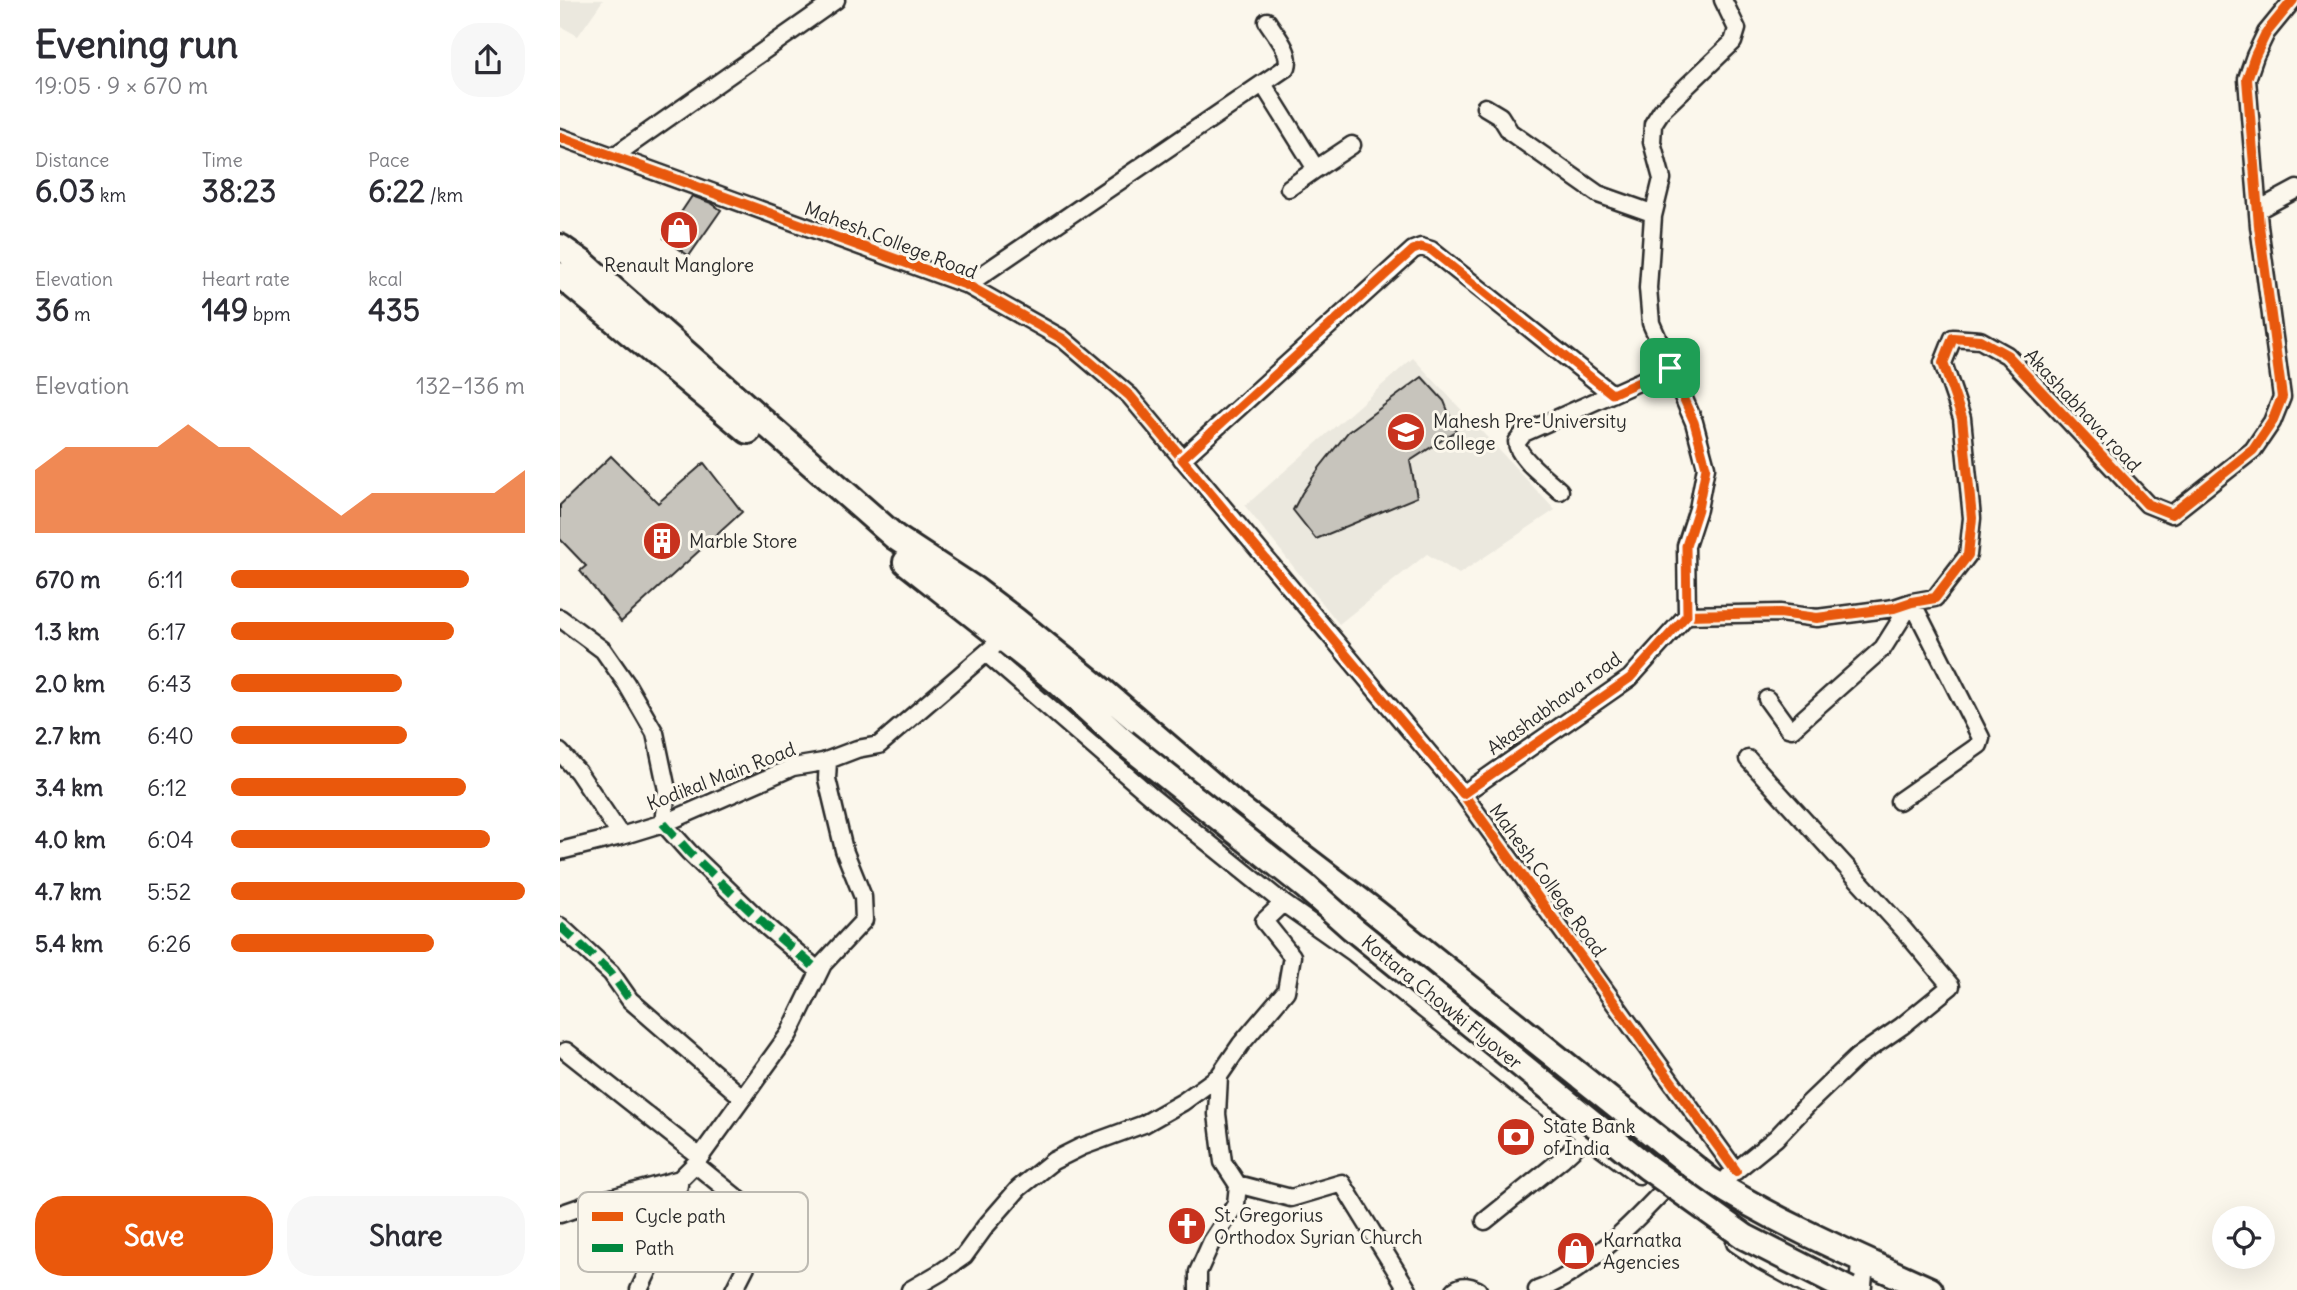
<!DOCTYPE html>
<meta charset="utf-8">
<style>
:root{--surface:#fff;--page:#f7f7f7;--text:#2b2b33;--muted:#7c7c81;--accent:#ea580c}
body{margin:0;font-family:Delius,sans-serif;background:var(--page);color:var(--text);height:100vh;display:flex;flex-direction:column;font-size:26px;white-space:nowrap}
*{box-sizing:border-box;margin:0}
p{font-size:23px;color:var(--muted)}
.icon{flex:none;width:38px;height:38px;fill:none;stroke:currentColor;stroke-width:2;stroke-linecap:round;stroke-linejoin:round}
.map{position:relative;flex:1;overflow:hidden}
.panel{display:flex;flex-direction:column;background:var(--surface);width:560px}
.panel>*{flex:none}
.fabs{position:absolute;left:1652px;top:1206px;display:grid;gap:14px}
.fabs a{display:grid;place-items:center;width:63px;height:63px;border-radius:50%;background:var(--surface);box-shadow:0 7px 28px #0002;font-size:35px}
.pin{position:absolute;display:grid;place-items:center;width:60px;height:60px;color:#fff;margin:-30px;border-radius:14px;box-shadow:0 4px 10px #0006}
.round{display:grid;place-items:center;flex:none;width:74px;height:74px;border-radius:28px;background:var(--page)}
.head{display:flex;align-items:center;justify-content:space-between;height:119px;padding:0 35px}
h1{font-size:38px;font-weight:700;line-height:52px}
.stats{display:grid;grid-template-columns:repeat(3,1fr);gap:10px;height:119px;padding:7px 35px}
.stats div{display:grid;align-content:center}
.stats b{font-size:30px;font-weight:700}
.stats small{font-size:19px;font-weight:400}
.stats p{font-size:19px}
.chart{height:196px;padding:14px 35px}
.chart p{display:flex;justify-content:space-between}
.chart svg{width:100%;height:126px;margin-top:7px;fill:var(--accent);opacity:.7}
.cta{display:flex;gap:14px;margin-top:auto;padding:14px 35px}
.cta a{flex:1;height:80px;border-radius:28px;background:var(--accent);color:#fff;font-size:28px;font-weight:700;line-height:80px;text-align:center}
.cta a+a{background:var(--page);color:var(--text)}
ul{padding:0 35px;list-style:none;font-size:23px}
li{display:grid;grid-template-columns:112px 84px 1fr;align-items:center;height:52px}
li i{height:18px;border-radius:9px;background:var(--accent)}
main{display:flex;flex:1;min-height:0}
.map>svg:first-child{display:block}
.built{fill:#ebe8de}
.building{fill:#c7c4bc;stroke:#2b2b2b;stroke-width:2}
.lines{fill:none;stroke-linecap:round;stroke-linejoin:round}
.minor-casing{stroke:#2b2b2b;stroke-width:21}
.major-casing{stroke:#2b2b2b;stroke-width:26}
.highway-casing{stroke:#2b2b2b;stroke-width:30}
.minor{stroke:#fbf7ec;stroke-width:16}
.major{stroke:#fbf7ec;stroke-width:21}
.highway{stroke:#fbf7ec;stroke-width:24}
.highway-bridge-casing{stroke:#2b2b2b;stroke-width:30;stroke-linecap:butt}
.highway-bridge{stroke:#fbf7ec;stroke-width:24}
.quiet{stroke:#00873e;stroke-width:9;stroke-dasharray:18 9;stroke-linecap:butt}
.cycleway-casing{stroke:#fbf7ec;stroke-width:15}
.cycleway{stroke:#e8590c;stroke-width:10}
.route-casing{stroke:#fff;stroke-width:14}
.route{stroke:#ea580c;stroke-width:9}
.labels{text-anchor:middle;stroke-width:6;stroke-linejoin:round;paint-order:stroke}
.street-label{font-size:19px;fill:#2b2b2b;stroke:#fbf7ec}
.poi-label{font-size:19px;fill:#2b2b2b;stroke:#fbf7ec;text-anchor:start}
.key{fill:#fbf7ec;stroke:#bdbab2;stroke-width:2}
.key-label{font-size:19px;fill:#2b2b2b}
</style>
<main>
<section class="panel">
<div class="head"><div><h1>Evening run</h1><p>19:05 · 9 × 670 m</p></div><a class="round"><svg class="icon" aria-label="share" viewBox="0 0 24 24"><path d="M12 15V3M7 8l5-5 5 5M5 13v7h14v-7"/></svg></a></div>
<div class="stats">
<div><p>Distance</p><b>6.03<small> km</small></b></div>
<div><p>Time</p><b>38:23</b></div>
<div><p>Pace</p><b>6:22<small> /km</small></b></div>
</div>
<div class="stats">
<div><p>Elevation</p><b>36<small> m</small></b></div>
<div><p>Heart rate</p><b>149<small> bpm</small></b></div>
<div><p>kcal</p><b>435</b></div>
</div>
<div class="chart"><p><span>Elevation</span>132–136 m</p>
<svg viewBox="0 0 160 44" preserveAspectRatio="none"><path d="M0 44V22L10 14L20 14L30 14L40 14L50 6L60 14L70 14L80 22L90 30L100 38L110 30L120 30L130 30L140 30L150 30L160 22V44z"/></svg>
</div>
<ul>
<li><b>670 m</b>6:11<i style="width:81%"></i></li>
<li><b>1.3 km</b>6:17<i style="width:76%"></i></li>
<li><b>2.0 km</b>6:43<i style="width:58%"></i></li>
<li><b>2.7 km</b>6:40<i style="width:60%"></i></li>
<li><b>3.4 km</b>6:12<i style="width:80%"></i></li>
<li><b>4.0 km</b>6:04<i style="width:88%"></i></li>
<li><b>4.7 km</b>5:52<i style="width:100%"></i></li>
<li><b>5.4 km</b>6:26<i style="width:69%"></i></li>
</ul>
<div class="cta"><a>Save</a><a>Share</a></div>
</section>
<div class="map">
<svg width="1737" height="1290" viewBox="0 0 1737 1290">
<rect width="100%" height="100%" fill="#fbf7ec"/>
<filter id="ink" filterUnits="userSpaceOnUse"><feTurbulence type="fractalNoise" baseFrequency=".0143" numOctaves="2"/><feDisplacementMap in="SourceGraphic" scale="14" xChannelSelector="R" yChannelSelector="G"/><feConvolveMatrix kernelMatrix="1 2 1 2 8 2 1 2 1" color-interpolation-filters="sRGB"/></filter>
<g filter="url(#ink)">
<path class="built" d="M 0,0 L 43,0 L 18,36 L 0,26 Z
M 853,358 L 995,510 L 899,574 L 867,554 L 779,624 L 685,506 Z"/>
<path class="building" d="M 132,196 L 151,203 L 161,210 L 129,256 L 104,238 Z
M 862,377 L 884,401 L 896,431 L 850,461 L 857,497 L 756,539 L 733,510 L 742,493 L 760,467 L 788,432 Z
M 51,456 L 98,503 L 144,463 L 182,512 L 61,622 L 20,571 L 26,566 L 0,539 L 0,505 Z"/>
<g class="lines">
<g class="minor-casing">
<path id="minor" d="M 703,84 L 756,169 L 729,188
M 925,107 L 940,116 L 950,132 L 1038,194 L 1089,212 L 1093,216 L 1088,288 L 1091,323 L 1134,422 L 1146,467 L 1138,509 L 1126,546 L 1127,615
M 0,137 L 407,285 L 503,339 L 570,396 L 903,794 L 1176,1171
M 54,156 L 276,0
M 756,169 L 792,145
M 1698,210 L 1737,189
M 1093,216 L 1102,179 L 1092,142 L 1093,124 L 1102,110 L 1173,42 L 1177,29 L 1163,0
M 407,285 L 727,67 C 732,52 715,34 707,21
M 622,459 L 853,250 L 861,247 L 871,250 L 1052,394
M 1000,491 C 988,479 957,458 957,442 L 964,433 L 1110,368
M 0,618 L 43,650 L 66,683 L 95,733 L 107,790 L 103,823 L 129,852 L 208,928 L 259,971
M 426,653 L 593,798 L 723,903 L 794,953 L 965,1091 L 1079,1175
M 1207,699 L 1228,728 L 1232,729 L 1323,648 L 1352,602
M 0,752 L 18,772 L 61,836
M 903,794 L 1070,678 L 1127,615 L 1220,613 L 1257,618 L 1334,608 L 1352,602 L 1375,598 L 1408,555 L 1412,518 L 1402,418 L 1383,363 L 1393,338 L 1420,340 L 1447,355 L 1587,504 L 1612,514 L 1693,450 L 1712,422 L 1722,397 L 1699,226 L 1687,79 L 1695,56 L 1706,33 L 1733,0
M 1339,801 L 1419,745 L 1421,738 L 1352,602
M 0,851 L 61,836 L 110,821 L 233,767 L 263,762 L 297,749 L 319,745 L 433,647
M 0,926 L 51,973 L 70,1000 L 183,1098
M 6,1051 L 140,1157
M 135,1164 L 229,1034 L 263,964 L 304,920 L 303,897 L 284,850 L 267,779 L 268,760
M 1168,1177 L 1216,1138 L 1249,1103 L 1297,1057 L 1342,1026 L 1391,986 L 1343,929 L 1188,759
M 677,1184 L 731,1198 L 782,1183 L 848,1290
M 0,1214 L 29,1204 L 120,1179 L 135,1164 L 208,1223 L 174,1290
M 925,1221 L 1002,1159 L 1027,1136
M 1175,1243 L 1200,1260 L 1254,1290
M 79,1290 L 112,1222 L 120,1179
M 350,1290 L 381,1272 L 404,1256 L 425,1227 L 459,1188 L 493,1161 L 521,1147 L 584,1124 L 623,1102 L 659,1076
M 638,1290 L 638,1272 L 652,1241 L 676,1204 L 678,1185 L 663,1162 L 657,1114 L 659,1076 L 681,1044 L 726,991 L 732,956 L 704,921 L 723,903
M 895,1290 C 903,1284 909,1286 918,1290
M 977,1290 C 1022,1275 1070,1226 1102,1192"/>
</g>
<g class="major-casing">
<path id="major" d="M 1300,1290 L 1303,1260"/>
</g>
<g class="highway-casing">
<path id="highway" d="M 0,247 L 23,263 L 335,537 L 414,589 L 455,620 L 544,692 L 679,808 L 815,912 L 1150,1180 C 1220,1224 1295,1256 1370,1290
M 0,275 L 188,431
M 346,562 L 498,682 L 564,742"/>
</g>
<use href="#minor" class="minor"/>
<use href="#major" class="major"/>
<use href="#highway" class="highway"/>
<g class="highway-bridge-casing">
<path id="highway-bridge" d="M 564,742 L 746,887 L 792,928 L 1087,1167 L 1185,1237 L 1289,1290"/>
</g>
<use href="#highway-bridge" class="highway-bridge"/>
<path class="quiet" d="M 103,823 L 129,852 L 208,928 L 259,971
M 0,926 L 51,973 L 70,1000"/>
<g class="cycleway-casing">
<path id="cycleway" d="M 0,137 L 407,285 L 503,339 L 570,396 L 903,794 L 1176,1171
M 903,794 L 1070,678 L 1127,615 L 1220,613 L 1257,618 L 1334,608 L 1352,602 L 1375,598 L 1408,555 L 1412,518 L 1402,418 L 1383,363 L 1393,338 L 1420,340 L 1447,355 L 1587,504 L 1612,514 L 1693,450 L 1712,422 L 1722,397 L 1699,226 L 1687,79 L 1695,56 L 1706,33 L 1733,0"/>
</g>
<use href="#cycleway" class="cycleway"/>
</g>
</g>
<g class="lines" filter="url(#ink)">
<g class="route-casing">
<path id="route" d="M 861,247 L 871,250 L 1052,394 L 1110,368 L 1134,422 L 1146,467 L 1138,509 L 1126,546 L 1127,615 L 1070,678 L 903,794 L 622,459 L 853,250 Z"/>
</g>
<use href="#route" class="route"/>
</g>
<defs>
<g id="shop-disc" transform="scale(2.0125)"><circle r="9.5" fill="#c8321e" stroke="#fbf7ec"/><path d="M-5-2.5h2.3a2.7 3.5 0 0 1 5.4 0H5L5.5 6h-11ZM-1.5-2.5h3a1.5 2.3 0 0 0-3 0Z" fill="#fff"/></g>
<g id="university-disc" transform="scale(2.0125)"><circle r="9.5" fill="#c8321e" stroke="#fbf7ec"/><path d="M0-5L7-2L0 1L-7-2ZM-4 1L0 2.5L4 1V4Q0 6-4 4Z" fill="#fff"/></g>
<g id="building-disc" transform="scale(2.0125)"><circle r="9.5" fill="#c8321e" stroke="#fbf7ec"/><path d="M-4-6H4V6H1V3H-1V6H-4ZM-2.5-4.3h1.7v1.8h-1.7ZM.8-4.3h1.7v1.8H.8ZM-2.5-1h1.7V.8h-1.7ZM.8-1h1.7V.8H.8Z" fill="#fff"/></g>
<g id="bank-disc" transform="scale(2.0125)"><circle r="9.5" fill="#c8321e" stroke="#fbf7ec"/><path d="M-6-4H6V4H-6ZM0-2.3a2.3 2.3 0 1 0 0 4.6a2.3 2.3 0 1 0 0-4.6Z" fill="#fff"/></g>
<g id="church-disc" transform="scale(2.0125)"><circle r="9.5" fill="#c8321e" stroke="#fbf7ec"/><path d="M-1.2-6h2.4v3.5h3.3v2.4h-3.3V6h-2.4V-.1h-3.3v-2.4h3.3Z" fill="#fff"/></g>
</defs>
<g fill-rule="evenodd">
<use href="#shop-disc" x="119" y="230"/>
<use href="#university-disc" x="846" y="432"/>
<use href="#building-disc" x="102" y="541"/>
<use href="#bank-disc" x="956" y="1137"/>
<use href="#church-disc" x="627" y="1226"/>
<use href="#shop-disc" x="1016" y="1251"/>
</g>
<g class="labels">
<g class="street-label">
<text transform="translate(331 240) rotate(21)" y="7">Mahesh College Road</text>
<text transform="translate(1523 410) rotate(47)" y="7">Akashabhava road</text>
<text transform="translate(994 703) rotate(-36)" y="7">Akashabhava road</text>
<text transform="translate(161 776) rotate(-21)" y="7">Kodikal Main Road</text>
<text transform="translate(988 880) rotate(54)" y="7">Mahesh College Road</text>
<text transform="translate(882 1002) rotate(39)" y="7">Kottara Chowki Flyover</text>
</g>
<g class="poi-label">
<text x="119" y="272" text-anchor="middle">Renault Manglore</text>
<text x="873" y="428">Mahesh Pre-University<tspan x="873" dy="22">College</tspan></text>
<text x="129" y="548">Marble Store</text>
<text x="983" y="1133">State Bank<tspan x="983" dy="22">of India</tspan></text>
<text x="654" y="1222">St. Gregorius<tspan x="654" dy="22">Orthodox Syrian Church</tspan></text>
<text x="1043" y="1247">Karnatka<tspan x="1043" dy="22">Agencies</tspan></text>
</g>
</g>
<rect x="18" y="1192" width="230" height="80" rx="10" class="key"/>
<rect x="32" y="1212" width="31" height="9" fill="#e8590c"/>
<rect x="32" y="1244" width="31" height="8" fill="#00873e"/>
<g class="key-label">
<text x="75" y="1223">Cycle path</text>
<text x="75" y="1255">Path</text>
</g>
</svg>
<div class="fabs">
<a><svg class="icon" aria-label="locate" viewBox="0 0 24 24"><circle cx="12" cy="12" r="6"/><path d="M12 2v4M12 18v4M2 12h4M18 12h4"/></svg></a>
</div>
<div class="pin" style="left:1110px;top:368px;background:#1e9e55"><svg class="icon" aria-label="arrive" viewBox="0 0 24 24"><path d="M6 21V4h12l-3 4 3 4H6"/></svg></div>
</div>
</main>
